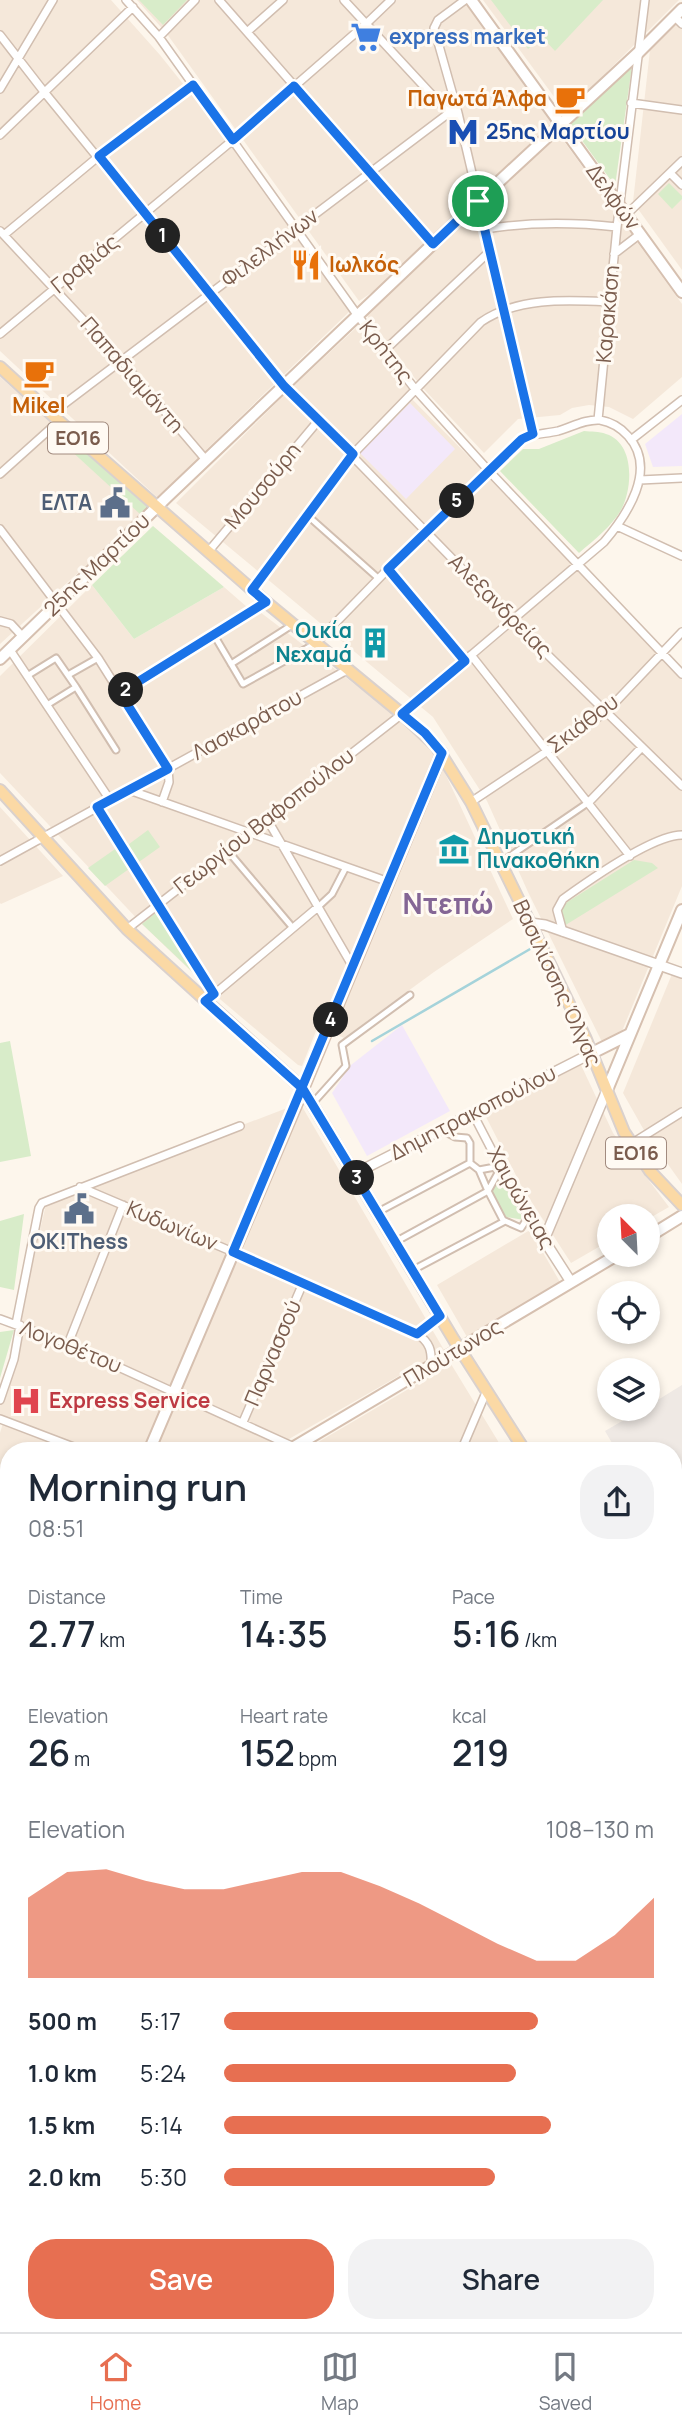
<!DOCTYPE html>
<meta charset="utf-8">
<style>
:root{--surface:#fff;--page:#f2f2f3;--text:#1f2937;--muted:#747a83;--line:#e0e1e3;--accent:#e76f51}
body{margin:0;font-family:Manrope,sans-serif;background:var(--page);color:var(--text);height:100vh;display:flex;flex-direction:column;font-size:26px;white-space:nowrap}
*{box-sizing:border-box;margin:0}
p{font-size:23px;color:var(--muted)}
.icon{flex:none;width:38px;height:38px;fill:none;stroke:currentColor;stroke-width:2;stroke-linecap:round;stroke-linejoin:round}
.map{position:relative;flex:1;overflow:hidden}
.sheet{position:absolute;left:0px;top:1442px;width:682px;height:891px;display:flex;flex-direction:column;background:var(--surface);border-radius:28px 28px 0 0;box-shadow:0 4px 10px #0003}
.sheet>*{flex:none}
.needle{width:46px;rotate:336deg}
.buttons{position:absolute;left:597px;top:1204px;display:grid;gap:14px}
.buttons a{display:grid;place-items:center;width:63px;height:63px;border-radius:50%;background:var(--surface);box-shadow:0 4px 10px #0003;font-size:35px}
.pin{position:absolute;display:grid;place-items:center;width:60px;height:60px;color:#fff;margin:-30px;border:4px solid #fff;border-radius:50%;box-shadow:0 2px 7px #0007}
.km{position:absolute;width:35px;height:35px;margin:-18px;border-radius:50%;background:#222;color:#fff;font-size:19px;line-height:35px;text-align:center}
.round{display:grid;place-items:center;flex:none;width:74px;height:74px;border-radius:28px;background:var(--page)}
.headline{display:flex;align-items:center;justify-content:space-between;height:119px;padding:0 28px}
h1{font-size:38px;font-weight:600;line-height:52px}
.figures{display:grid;grid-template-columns:repeat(3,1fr);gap:10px;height:119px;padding:7px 28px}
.figures div{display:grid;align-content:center}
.figures b{font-size:35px;font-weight:600}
.figures small{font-size:19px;font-weight:400}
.figures p{font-size:19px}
.chart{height:196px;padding:14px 28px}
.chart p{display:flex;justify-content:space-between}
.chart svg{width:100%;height:126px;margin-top:7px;fill:var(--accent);opacity:.7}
.cta{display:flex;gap:14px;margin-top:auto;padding:14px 28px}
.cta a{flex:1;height:80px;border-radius:28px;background:var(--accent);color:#fff;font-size:28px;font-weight:600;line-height:80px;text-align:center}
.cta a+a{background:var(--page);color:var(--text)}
ul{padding:0 28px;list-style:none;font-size:23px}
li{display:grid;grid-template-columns:112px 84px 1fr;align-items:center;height:52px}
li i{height:18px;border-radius:9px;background:var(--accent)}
.menu{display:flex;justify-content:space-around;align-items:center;height:98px;border-top:2px solid var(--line);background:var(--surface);font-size:19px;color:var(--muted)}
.menu a{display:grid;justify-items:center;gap:4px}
.menu .on{color:var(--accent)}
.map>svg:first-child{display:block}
.residential{fill:#f5e8da}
.industrial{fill:#efe9e4}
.education{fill:#f3e8fa}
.green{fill:#d8ecc9}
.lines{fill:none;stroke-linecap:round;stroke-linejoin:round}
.stream{stroke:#a5d3da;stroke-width:2.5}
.pedestrian-casing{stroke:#d1beb0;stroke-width:9}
.minor-casing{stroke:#d1beb0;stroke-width:10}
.tertiary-casing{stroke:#d1beb0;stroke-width:12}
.secondary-casing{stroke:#d6c0b0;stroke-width:14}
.primary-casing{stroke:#dad1cd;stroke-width:14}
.pedestrian{stroke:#fff;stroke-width:5}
.minor{stroke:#fff;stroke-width:7}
.tertiary{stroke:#fff;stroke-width:9}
.secondary{stroke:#fff;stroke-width:10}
.primary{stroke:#fbd9a5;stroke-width:10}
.route-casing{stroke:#fff;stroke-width:14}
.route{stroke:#1a73e8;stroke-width:9}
.labels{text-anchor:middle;stroke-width:6;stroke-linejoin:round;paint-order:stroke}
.shield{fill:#fffaf3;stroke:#a28b7f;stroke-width:2}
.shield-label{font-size:19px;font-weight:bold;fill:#7a5c4d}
.shop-label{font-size:21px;font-weight:bold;fill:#366cbe;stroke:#fffaf3;text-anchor:start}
.food-label{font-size:21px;font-weight:bold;fill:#c56008;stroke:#fffaf3;text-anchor:end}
.transit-label{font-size:21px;font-weight:bold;fill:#164399;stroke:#fffaf3;text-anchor:start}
.street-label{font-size:21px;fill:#7a5c4d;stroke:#fffaf3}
.service-label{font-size:21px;font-weight:bold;fill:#4e5e75;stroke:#fffaf3;text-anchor:end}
.culture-label{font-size:21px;font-weight:bold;fill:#0d838f;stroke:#fffaf3;text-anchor:end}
.health-label{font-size:21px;font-weight:bold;fill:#be3a42;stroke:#fffaf3;text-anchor:start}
.district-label{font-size:28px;font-weight:bold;fill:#846695;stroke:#fffaf3}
</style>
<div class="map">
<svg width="682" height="2332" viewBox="0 0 682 2332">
<rect width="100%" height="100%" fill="#fdf6ec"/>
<path class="residential" d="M 0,0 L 111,0 L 160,55 L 236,150 L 351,310 L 208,448 L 160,500 L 0,351 Z
M 137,0 L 471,0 L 555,124 L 377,289 L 359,301 L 167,34 Z
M 483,0 L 679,0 L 566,113 Z
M 682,19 L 682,270 L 633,202 L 650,50 Z
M 558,133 L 682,304 L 682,377 L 633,419 L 609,407 L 589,405 L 572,408 L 560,415 L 518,419 L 484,453 L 420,385 L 365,313 Z
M 358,326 L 409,389 L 406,393 L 561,550 L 682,678 L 682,886 L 620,1036 L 603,1044 L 528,892 L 487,801 L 433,717 L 176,503 L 285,394 Z
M 0,377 L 149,508 L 0,644 Z
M 92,585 L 134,639 L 224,587 L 255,614 L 260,612 L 403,721 L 427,743 L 445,773 L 513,919 L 434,972 L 344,1038 L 318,1026 L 302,1066 L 298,1065 L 221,1000 L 142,924 L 0,773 L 0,676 Z
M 0,807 L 63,876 L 1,904 L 0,903 Z
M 672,974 L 682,977 L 682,1184 L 645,1132 L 623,1093 Z
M 581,1065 L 613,1133 L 669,1207 L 648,1219 L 648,1216 L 609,1216 L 609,1241 L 571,1263 L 522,1187 L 484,1113 Z
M 300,1103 L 444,1350 L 268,1451 L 9,1451 L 9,1519 L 0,1515 L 0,1433 L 3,1423 L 0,1419 L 0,1406 L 15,1359 L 19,1321 L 47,1200 Z
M 530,1230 L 560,1282 L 467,1337 L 437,1285 Z
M 451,1364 L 504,1451 L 303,1451 Z
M 674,1728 L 682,1742 L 682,1806 L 674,1803 Z
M 9,1811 L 9,1958 L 0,1954 L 0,1831 Z
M 0,1966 L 9,1969 L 9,2324 L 94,2324 L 90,2332 L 0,2332 Z
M 674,2133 L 682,2150 L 682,2235 L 674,2233 Z"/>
<path class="industrial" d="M 682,1385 L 682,1647 L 674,1658 L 674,1451 L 611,1451 L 615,1448 L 605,1431 L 643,1409 L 648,1409 L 648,1406 Z"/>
<path class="education" d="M 410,403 L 455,449 L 406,499 L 360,453 Z
M 682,414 L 682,466 L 653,467 L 645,444 Z
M 402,1025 L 450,1111 L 367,1156 L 332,1093 L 351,1065 Z"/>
<path class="green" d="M 139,0 L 187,0 L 163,25 Z
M 491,0 L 603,0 L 555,51 L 542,37 L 528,49 Z
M 632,66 L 615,186 L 570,124 Z
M 669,183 L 682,196 L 682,199 L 672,209 L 658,194 Z
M 584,431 C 591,432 599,431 606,434 C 635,443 633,488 621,510 C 611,527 594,540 579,553 L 500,471 L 523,449 L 539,449 Z
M 62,432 L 149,508 L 141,515 L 55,436 Z
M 153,526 L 224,587 L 134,639 L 92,585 Z
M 148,830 L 160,847 L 105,886 L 88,868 L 118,847 L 121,850 Z
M 634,860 L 652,863 L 658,868 L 564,926 L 560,916 L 561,906 Z
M 157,912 L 200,979 L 142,924 Z
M 10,1041 L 31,1156 L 0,1162 L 0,1043 Z
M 500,1178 L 524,1220 L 506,1217 L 491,1191 Z
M 24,1214 L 14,1290 L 0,1287 L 0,1221 Z
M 14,1330 L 0,1378 L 0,1332 Z
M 682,1930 L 682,2052 L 674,2057 L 674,1950 Z"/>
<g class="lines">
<path class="stream" d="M 372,1041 L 537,945"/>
<g class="pedestrian-casing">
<path id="pedestrian" d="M 307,515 L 378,578
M 388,569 L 465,661
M 214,635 L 243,684 L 315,644
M 231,664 L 292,625
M 68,675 L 98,658
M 27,676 L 56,658 L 76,687
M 47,705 L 76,687 L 116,750
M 123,845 L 135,865
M 227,850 L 293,928
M 500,863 L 589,802
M 318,907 L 332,894 L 346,867
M 312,1104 L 346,1066 L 342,1045 L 410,995
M 479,1170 L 495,1167 L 498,1173 L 488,1191 L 503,1220 L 521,1228 L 529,1216
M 378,1212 L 470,1163
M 395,1242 L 488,1191 L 479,1170 L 470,1163 L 470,1143 L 467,1138 L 455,1137 L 442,1130
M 413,1270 L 505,1221"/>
</g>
<g class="minor-casing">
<path id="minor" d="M 126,0 L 159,37 L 358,316 L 415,389 L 489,471 L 682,674
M 219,0 L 433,244
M 344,0 L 445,109 L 453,112
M 465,0 L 438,20 L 434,28 L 458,113 L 533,434
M 674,16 L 682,24
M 247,32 L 283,0
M 0,35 L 45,93 L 284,386 L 512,620 L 682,786
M 159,37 L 195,0
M 0,89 L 53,0
M 631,103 L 682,110
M 0,135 L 133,7
M 670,173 L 682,185
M 626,215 L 682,161
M 485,229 C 529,222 572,222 617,227
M 0,231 L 120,359 L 206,460
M 4,235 L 99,156 L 193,85
M 614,254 L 640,234
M 0,334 L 233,140 L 367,23 L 391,0
M 385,350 L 490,251
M 51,414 L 445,116 L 458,113
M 598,420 L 617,227 L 645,0
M 631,440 L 682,400
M 0,474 L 59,421
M 640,480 L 682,478
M 617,526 L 682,556
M 0,529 L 98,658 L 168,769 L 169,782 L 162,802
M 208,552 L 318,421
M 252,590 L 353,454 L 481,322 C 517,297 567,300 609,302
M 0,621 L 11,624 L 23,637
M 10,650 L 110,800
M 471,655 L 630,856
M 120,693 L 266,602
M 129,790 L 389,882
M 471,802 L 606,712 L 682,632
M 589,802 L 642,747
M 97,807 L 123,845
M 267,819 L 353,967
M 0,861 L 347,670
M 135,865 L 214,994
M 127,929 L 402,714 L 604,542 C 627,515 658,469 628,436 C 621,428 611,422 600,420 C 585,419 572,427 558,431 C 545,434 534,433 522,439 L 426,530 L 315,644
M 563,932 L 557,910 L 563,899 C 588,881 653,835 682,835
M 211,997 L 318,907
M 472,1112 L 513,1191 L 544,1240
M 631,1144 L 682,1112
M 80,1187 L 233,1252 L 417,1334 C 430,1342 432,1351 431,1366
M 0,1319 L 68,1344 L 294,1447
M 16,1324 L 39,1208 L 42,1203 L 240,1126
M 417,1334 L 440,1316
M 68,1344 L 123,1205
M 0,1400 L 14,1359 L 20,1325
M 0,1419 L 84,1451
M 243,1422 L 303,1283
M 461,1451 L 487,1390
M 0,1625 L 9,1629
M 0,1749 L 9,1753
M 0,1961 L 9,1964
M 0,2028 L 9,2006
M 674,2240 L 682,2242
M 0,2288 L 9,2292
M 674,2313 L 682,2322
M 87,2324 L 106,2332
M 472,2324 L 475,2332
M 575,2324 L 583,2332
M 146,2332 L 149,2324
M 196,2332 L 200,2324
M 554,2332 L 562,2324
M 660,2332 L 668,2324"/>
</g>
<g class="tertiary-casing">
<path id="tertiary" d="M 530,923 L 545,925 L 682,973
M 354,1174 L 592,1053
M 571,1282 L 544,1240 L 607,1090
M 674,1809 L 682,1813"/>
</g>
<g class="secondary-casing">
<path id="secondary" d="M 471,0 L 682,292
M 0,659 L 167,497 L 478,201 L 639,52 L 682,9
M 592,1053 L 630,1034
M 607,1090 L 682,910
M 648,1237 L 682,1216
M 149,1451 L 303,1089 L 442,753
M 296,1451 L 294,1447 L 617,1255
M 0,1522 L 9,1526
M 0,1815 L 9,1794
M 674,1882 L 682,1861
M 674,1915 L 682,1895
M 674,2106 L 682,2123
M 674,2125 L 682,2141
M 0,2198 L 9,2177
M 360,2332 L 368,2324
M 377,2332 L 390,2324"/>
</g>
<g class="primary-casing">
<path id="primary" d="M 0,367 L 59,421 L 266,602 L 402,714 L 436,746 L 471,802 L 549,962 L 585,1037 L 624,1132 L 650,1171 L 682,1205
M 0,790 L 127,929 L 303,1089 L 454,1340 L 525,1451
M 674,1698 L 682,1711"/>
</g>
<use href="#pedestrian" class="pedestrian"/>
<use href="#minor" class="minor"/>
<use href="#tertiary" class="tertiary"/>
<use href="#secondary" class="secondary"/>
<use href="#primary" class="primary"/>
</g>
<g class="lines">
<g class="route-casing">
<path id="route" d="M 478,201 L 433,244 L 294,86 L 233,140 L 193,85 L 99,156 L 284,386 L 353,454 L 252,590 L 266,602 L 120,693 L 168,769 L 97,807 L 214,994 L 205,1001 L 303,1089 L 440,1316 L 417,1334 L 233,1252 L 442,753 L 425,733 L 402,714 L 465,661 L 388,569 L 522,439 L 533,434 L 478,201"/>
</g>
<use href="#route" class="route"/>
</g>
<defs>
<g id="supermarket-bare" transform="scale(2.415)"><path d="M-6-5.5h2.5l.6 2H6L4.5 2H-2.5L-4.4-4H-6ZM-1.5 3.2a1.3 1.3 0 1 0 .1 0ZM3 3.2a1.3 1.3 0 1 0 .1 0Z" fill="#3f7fe0" stroke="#fffaf3" stroke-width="2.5" paint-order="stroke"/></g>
<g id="cafe-bare" transform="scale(2.415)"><path d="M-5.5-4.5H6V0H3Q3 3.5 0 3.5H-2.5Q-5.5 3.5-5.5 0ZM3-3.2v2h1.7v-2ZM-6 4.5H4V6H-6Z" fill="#e8710a" stroke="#fffaf3" stroke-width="2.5" paint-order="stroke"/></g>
<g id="metro-bare" transform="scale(2.415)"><path d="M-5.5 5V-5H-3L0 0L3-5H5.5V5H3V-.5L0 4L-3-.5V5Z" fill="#1a4fb4" stroke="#fffaf3" stroke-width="2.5" paint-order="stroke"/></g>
<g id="restaurant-bare" transform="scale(2.415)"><path d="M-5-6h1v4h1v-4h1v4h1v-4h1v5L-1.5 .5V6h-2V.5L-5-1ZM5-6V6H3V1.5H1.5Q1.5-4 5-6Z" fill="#e8710a" stroke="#fffaf3" stroke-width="2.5" paint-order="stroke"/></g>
<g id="civic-bare" transform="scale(2.415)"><path d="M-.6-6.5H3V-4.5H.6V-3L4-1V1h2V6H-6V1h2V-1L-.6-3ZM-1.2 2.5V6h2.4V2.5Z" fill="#5c6f8a" stroke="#fffaf3" stroke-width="2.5" paint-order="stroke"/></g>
<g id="building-bare" transform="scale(2.415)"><path d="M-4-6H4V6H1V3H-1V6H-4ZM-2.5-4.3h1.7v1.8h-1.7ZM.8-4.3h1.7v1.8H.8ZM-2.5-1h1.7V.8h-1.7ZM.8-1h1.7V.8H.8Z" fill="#0f9aa8" stroke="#fffaf3" stroke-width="2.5" paint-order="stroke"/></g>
<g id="museum-bare" transform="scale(2.415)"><path d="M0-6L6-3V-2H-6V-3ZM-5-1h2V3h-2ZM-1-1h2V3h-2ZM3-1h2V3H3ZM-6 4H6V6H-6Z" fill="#0f9aa8" stroke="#fffaf3" stroke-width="2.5" paint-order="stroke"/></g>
<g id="hospital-bare" transform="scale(2.415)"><path d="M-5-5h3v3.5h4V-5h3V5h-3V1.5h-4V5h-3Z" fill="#e0444e" stroke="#fffaf3" stroke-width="2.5" paint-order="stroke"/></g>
</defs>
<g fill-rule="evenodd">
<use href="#supermarket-bare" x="366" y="37"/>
<use href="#cafe-bare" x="570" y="99"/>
<use href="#metro-bare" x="463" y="132"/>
<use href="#restaurant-bare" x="306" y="265"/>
<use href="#cafe-bare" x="39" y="373"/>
<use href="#civic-bare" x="115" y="503"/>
<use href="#building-bare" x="375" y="643"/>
<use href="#museum-bare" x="454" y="849"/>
<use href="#civic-bare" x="79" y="1209"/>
<use href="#hospital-bare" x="26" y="1401"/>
</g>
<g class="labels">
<g class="shield">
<rect x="48" y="422.5" width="60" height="31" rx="5"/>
<rect x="606" y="1137.5" width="60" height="31" rx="5"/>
</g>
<g class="shield-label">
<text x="78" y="445">ΕΟ16</text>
<text x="636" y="1160">ΕΟ16</text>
</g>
<g class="shop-label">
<text x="389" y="44">express market</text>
</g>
<g class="food-label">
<text x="547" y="106">Παγωτά Άλφα</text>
<text x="329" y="272" text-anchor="start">Ιωλκός</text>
<text x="39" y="413" text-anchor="middle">Mikel</text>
</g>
<g class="transit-label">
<text x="486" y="139">25ης Μαρτίου</text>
</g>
<g class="street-label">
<text transform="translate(613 197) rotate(54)" y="7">Δελφών</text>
<text transform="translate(270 248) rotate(-37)" y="7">Φιλελλήνων</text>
<text transform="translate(85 264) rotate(-39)" y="7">Γραβιάς</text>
<text transform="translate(608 314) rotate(-85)" y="7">Καρακάση</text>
<text transform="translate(386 352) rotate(52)" y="7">Κρήτης</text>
<text transform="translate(132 375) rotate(49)" y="7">Παπαδιαμάντη</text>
<text transform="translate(263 486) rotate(-50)" y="7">Μουσούρη</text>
<text transform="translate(97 565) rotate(-44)" y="7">25ης Μαρτίου</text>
<text transform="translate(500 606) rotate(45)" y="7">Αλεξανδρείας</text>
<text transform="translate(583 724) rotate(-37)" y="7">Σκιάθου</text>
<text transform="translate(247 725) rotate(-29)" y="7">Λασκαράτου</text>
<text transform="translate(264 821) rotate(-38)" y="7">Γεωργίου Βαφοπούλου</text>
<text transform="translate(557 983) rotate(65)" y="7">Βασιλίσσης Όλγας</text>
<text transform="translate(473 1113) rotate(-27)" y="7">Δημητρακοπούλου</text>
<text transform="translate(521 1198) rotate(60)" y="7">Χαιρώνειας</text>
<text transform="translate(172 1226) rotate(23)" y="7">Κυδωνίων</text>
<text transform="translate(71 1347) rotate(22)" y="7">Λογοθέτου</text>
<text transform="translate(273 1353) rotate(-67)" y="7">Παρνασσού</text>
<text transform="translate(453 1353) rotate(-31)" y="7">Πλούτωνος</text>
</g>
<g class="service-label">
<text x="92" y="510">ΕΛΤΑ</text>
<text x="79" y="1249" text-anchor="middle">OK!Thess</text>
</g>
<g class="culture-label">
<text x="352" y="638">Οικία<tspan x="352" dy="24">Νεχαμά</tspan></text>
<text x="477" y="844" text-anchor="start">Δημοτική<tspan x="477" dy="24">Πινακοθήκη</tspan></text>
</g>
<g class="health-label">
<text x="49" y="1408">Express Service</text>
</g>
<g class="district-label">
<text x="448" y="914">Ντεπώ</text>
</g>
</g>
</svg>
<div class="buttons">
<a><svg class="needle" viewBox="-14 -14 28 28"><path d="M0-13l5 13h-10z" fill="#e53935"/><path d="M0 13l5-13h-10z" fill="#747a83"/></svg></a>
<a><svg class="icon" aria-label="locate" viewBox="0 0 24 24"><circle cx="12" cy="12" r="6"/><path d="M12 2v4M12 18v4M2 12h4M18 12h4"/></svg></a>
<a><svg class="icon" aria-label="layers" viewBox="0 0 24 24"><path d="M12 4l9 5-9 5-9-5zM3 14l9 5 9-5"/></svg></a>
</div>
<div class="pin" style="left:478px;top:201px;background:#1e9e55"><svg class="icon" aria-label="arrive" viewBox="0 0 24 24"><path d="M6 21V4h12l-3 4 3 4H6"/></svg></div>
<b class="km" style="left:163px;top:236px">1</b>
<b class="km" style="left:126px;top:690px">2</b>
<b class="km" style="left:357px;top:1178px">3</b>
<b class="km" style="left:331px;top:1020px">4</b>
<b class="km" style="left:457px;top:501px">5</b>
<section class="sheet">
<div class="headline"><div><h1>Morning run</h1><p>08:51</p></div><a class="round"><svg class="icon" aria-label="share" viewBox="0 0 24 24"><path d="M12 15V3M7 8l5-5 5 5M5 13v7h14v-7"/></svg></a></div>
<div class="figures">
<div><p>Distance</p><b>2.77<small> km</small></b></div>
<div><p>Time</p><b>14:35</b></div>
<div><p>Pace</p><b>5:16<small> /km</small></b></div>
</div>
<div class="figures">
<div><p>Elevation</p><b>26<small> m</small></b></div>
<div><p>Heart rate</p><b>152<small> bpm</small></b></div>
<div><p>kcal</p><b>219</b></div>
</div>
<div class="chart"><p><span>Elevation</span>108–130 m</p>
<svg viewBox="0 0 160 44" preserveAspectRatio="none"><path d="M0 44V16L10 7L20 6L30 10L40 13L50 13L60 10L70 7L80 7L90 12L100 18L110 25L120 32L130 38L140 38L150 29L160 16V44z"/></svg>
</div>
<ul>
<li><b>500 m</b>5:17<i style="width:73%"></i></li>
<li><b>1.0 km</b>5:24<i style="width:68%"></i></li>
<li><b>1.5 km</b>5:14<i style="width:76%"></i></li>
<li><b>2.0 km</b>5:30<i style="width:63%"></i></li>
</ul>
<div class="cta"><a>Save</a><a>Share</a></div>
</section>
</div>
<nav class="menu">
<a class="on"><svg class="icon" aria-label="home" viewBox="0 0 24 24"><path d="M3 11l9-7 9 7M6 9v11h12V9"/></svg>Home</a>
<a><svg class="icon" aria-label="map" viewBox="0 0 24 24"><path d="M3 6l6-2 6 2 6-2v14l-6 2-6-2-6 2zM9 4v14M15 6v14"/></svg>Map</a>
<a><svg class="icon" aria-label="saved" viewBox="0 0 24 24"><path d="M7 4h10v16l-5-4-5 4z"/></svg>Saved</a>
</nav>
